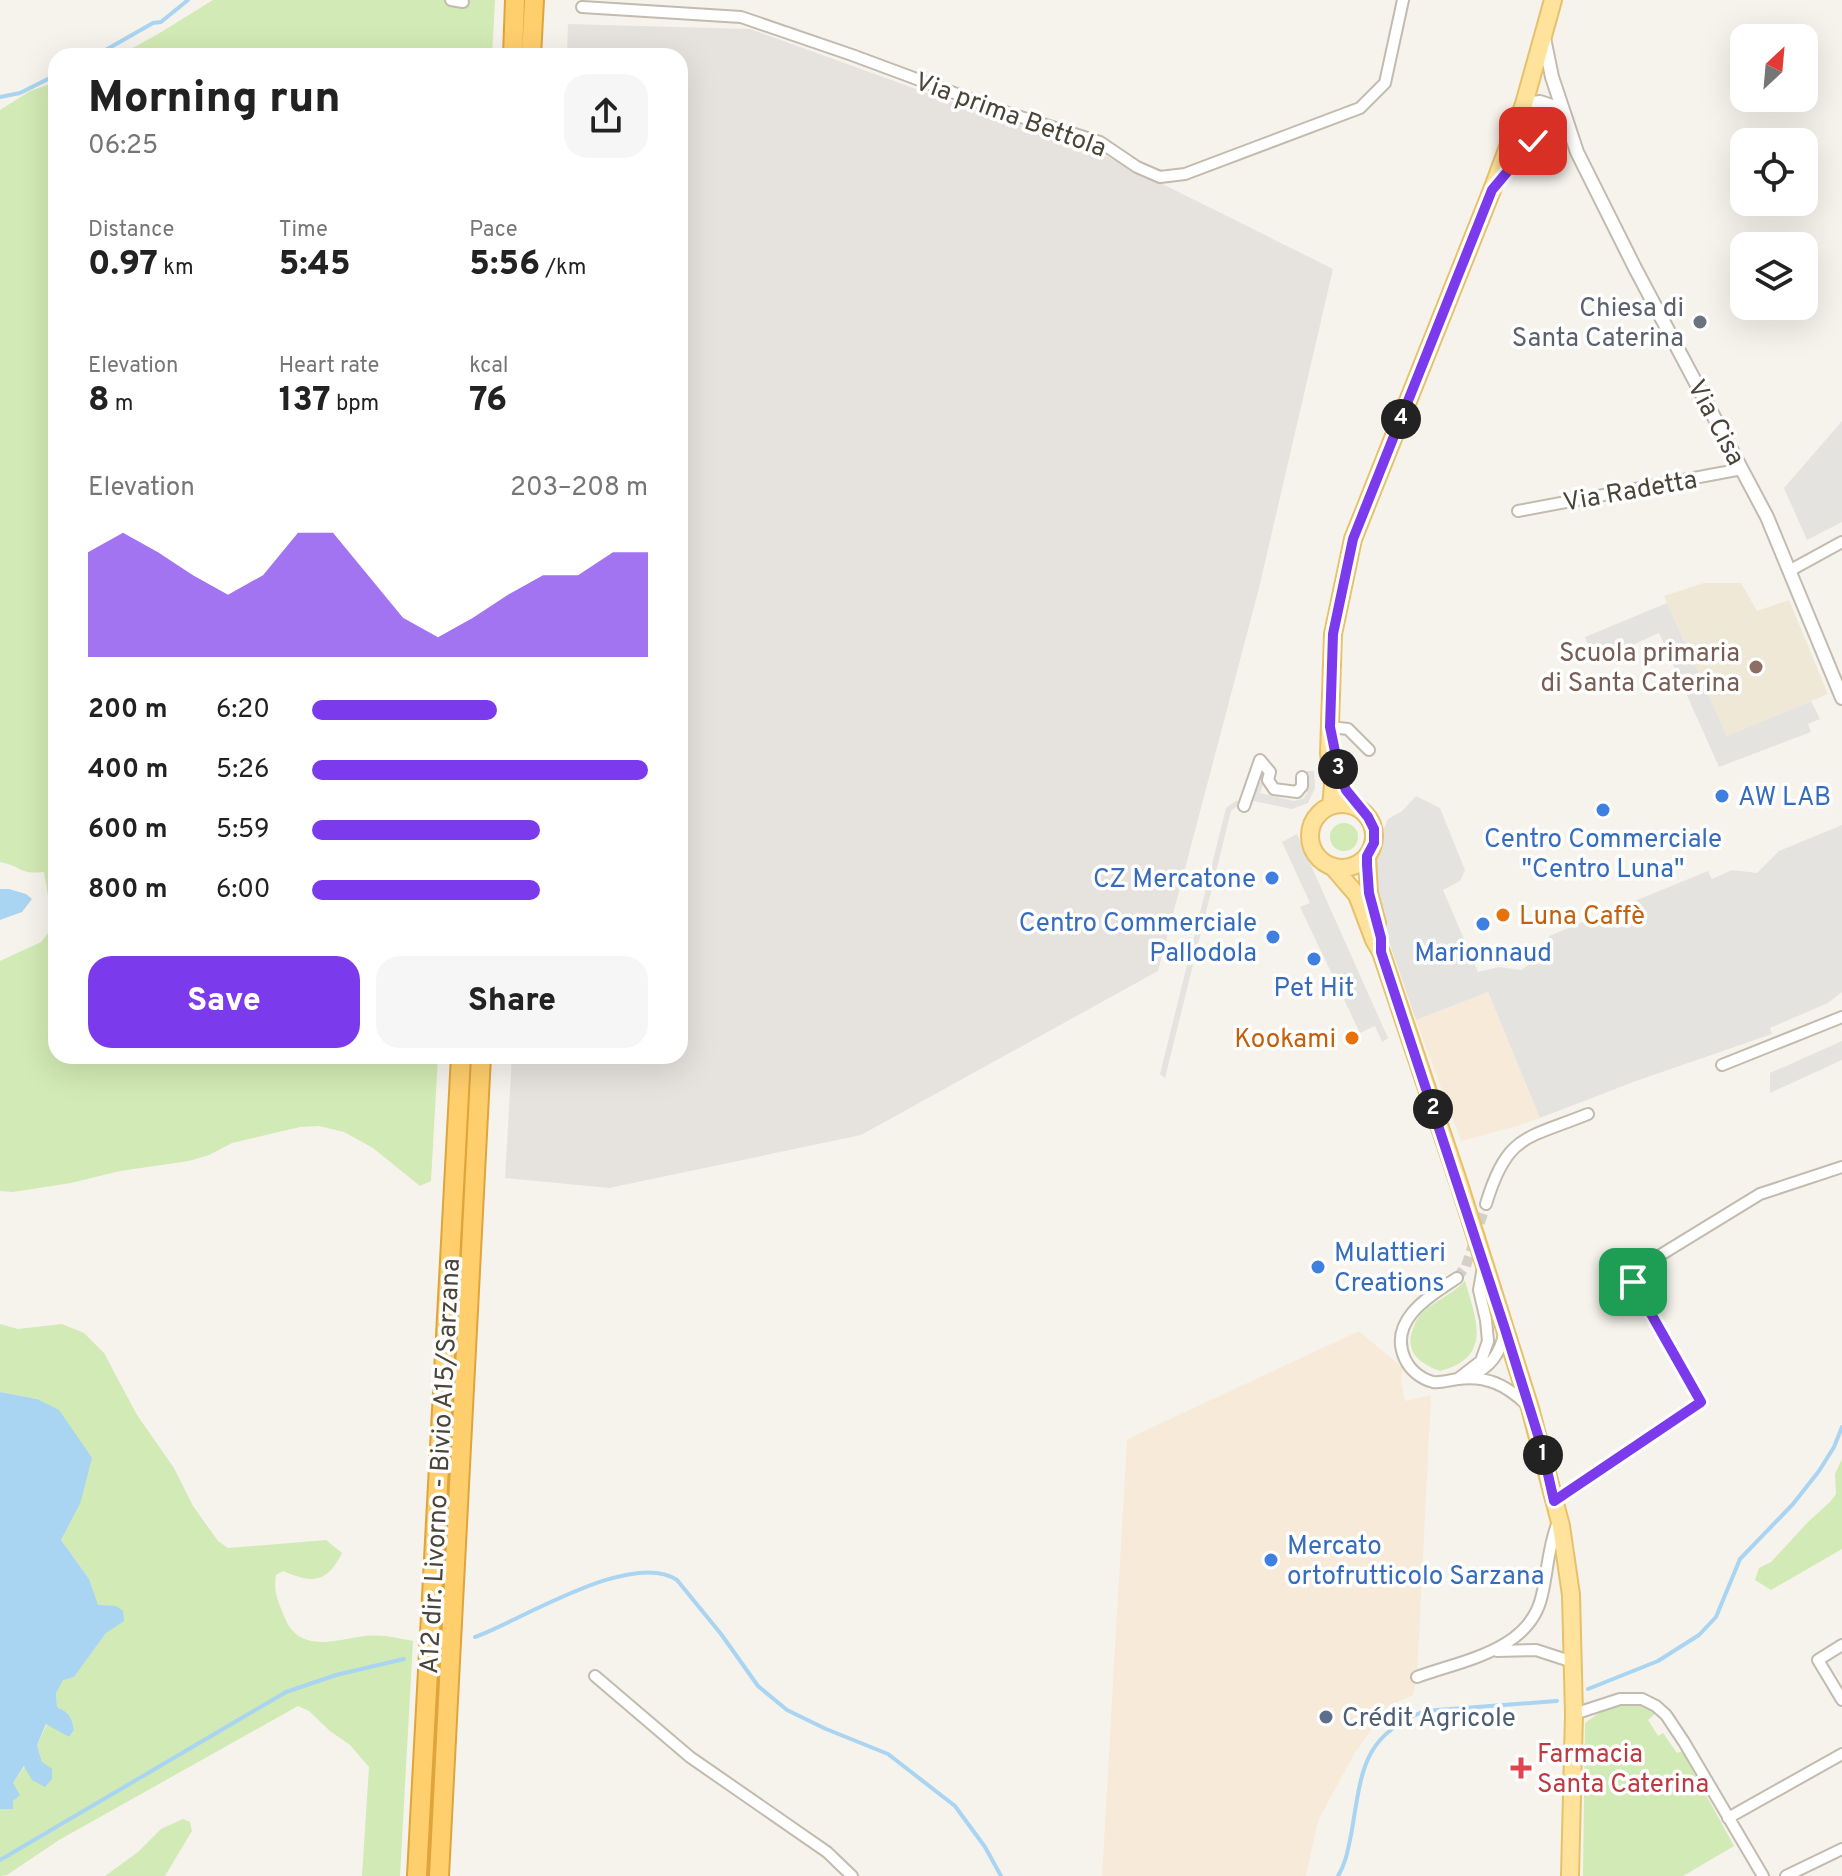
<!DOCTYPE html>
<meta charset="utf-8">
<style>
:root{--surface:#fff;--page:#f6f6f6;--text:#222;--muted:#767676;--accent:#7c3aed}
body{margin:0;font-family:Overpass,sans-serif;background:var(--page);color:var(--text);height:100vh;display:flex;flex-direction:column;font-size:30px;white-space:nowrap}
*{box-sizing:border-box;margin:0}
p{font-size:26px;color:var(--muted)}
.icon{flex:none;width:44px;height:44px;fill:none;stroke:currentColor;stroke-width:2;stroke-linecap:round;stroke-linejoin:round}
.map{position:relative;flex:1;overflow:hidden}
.side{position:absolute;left:48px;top:48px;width:640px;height:1016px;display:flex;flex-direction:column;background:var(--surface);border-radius:24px;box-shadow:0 8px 32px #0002}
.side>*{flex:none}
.needle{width:52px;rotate:26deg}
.controls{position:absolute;left:1730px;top:24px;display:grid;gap:16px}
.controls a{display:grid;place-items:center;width:88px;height:88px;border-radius:16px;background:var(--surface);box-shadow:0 8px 32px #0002;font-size:40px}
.pin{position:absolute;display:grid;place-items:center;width:68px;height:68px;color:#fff;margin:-34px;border-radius:16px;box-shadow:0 4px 12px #0006}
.km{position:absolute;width:40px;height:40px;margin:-20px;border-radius:50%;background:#222;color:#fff;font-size:22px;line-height:40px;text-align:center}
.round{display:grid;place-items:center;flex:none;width:84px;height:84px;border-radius:24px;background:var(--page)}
.overview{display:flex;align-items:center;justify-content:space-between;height:136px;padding:0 40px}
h1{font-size:44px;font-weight:800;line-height:60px}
.metrics{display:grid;grid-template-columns:repeat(3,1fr);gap:12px;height:136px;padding:8px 40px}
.metrics div{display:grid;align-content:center}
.metrics b{font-size:34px;font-weight:800}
.metrics small{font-size:22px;font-weight:400}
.metrics p{font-size:22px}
.chart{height:224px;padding:16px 40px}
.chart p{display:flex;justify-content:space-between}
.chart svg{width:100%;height:144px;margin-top:8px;fill:var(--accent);opacity:.7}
.button{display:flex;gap:16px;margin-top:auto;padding:16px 40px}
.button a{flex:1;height:92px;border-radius:24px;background:var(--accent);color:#fff;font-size:32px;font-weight:800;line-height:92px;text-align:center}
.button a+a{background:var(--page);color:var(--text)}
ul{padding:0 40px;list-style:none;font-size:26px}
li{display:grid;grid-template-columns:128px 96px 1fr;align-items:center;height:60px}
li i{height:20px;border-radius:10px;background:var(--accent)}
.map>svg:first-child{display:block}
.commercial{fill:#f7ead8}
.industrial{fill:#e6e2dd}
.education{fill:#efe8d6}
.green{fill:#d2eab5}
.parking{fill:#e5e3e0}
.water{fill:#a9d4f2}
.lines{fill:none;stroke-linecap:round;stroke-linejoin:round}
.stream{stroke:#a9d4f2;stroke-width:4}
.minor-tunnel{stroke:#d4d0c8;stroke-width:10;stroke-dasharray:10 5;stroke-linecap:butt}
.minor-casing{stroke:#c2bbae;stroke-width:14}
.tertiary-casing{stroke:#c2bbae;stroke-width:16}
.primary-casing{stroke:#e6c16a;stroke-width:20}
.motorway-casing{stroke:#e0a43c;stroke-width:22}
.minor{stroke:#fff;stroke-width:10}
.tertiary{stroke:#fff;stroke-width:12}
.primary{stroke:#ffe39c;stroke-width:16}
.motorway{stroke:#ffcf6e;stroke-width:18}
.route-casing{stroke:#fff;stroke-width:16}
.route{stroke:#7c3aed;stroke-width:10}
.worship-dot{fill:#6b7280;stroke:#fff;stroke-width:3}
.education-dot{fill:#8d6e63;stroke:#fff;stroke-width:3}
.shop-dot{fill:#3f7fe0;stroke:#fff;stroke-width:3}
.food-dot{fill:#e8710a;stroke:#fff;stroke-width:3}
.service-dot{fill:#5c6f8a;stroke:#fff;stroke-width:3}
.health-dot{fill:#e0444e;stroke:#fff;stroke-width:3}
.labels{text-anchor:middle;stroke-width:7;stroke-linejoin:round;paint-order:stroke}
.street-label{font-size:26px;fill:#4b4439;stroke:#fff}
.worship-label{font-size:26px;fill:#5b616d;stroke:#fff;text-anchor:end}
.education-label{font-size:26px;fill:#785e54;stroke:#fff;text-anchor:end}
.shop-label{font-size:26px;fill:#366cbe;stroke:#fff;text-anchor:start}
.food-label{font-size:26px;fill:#c56008;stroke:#fff;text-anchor:start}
.service-label{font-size:26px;fill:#4e5e75;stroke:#fff;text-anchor:start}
.health-label{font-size:26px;fill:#be3a42;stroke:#fff;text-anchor:start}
</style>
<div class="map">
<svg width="1842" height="1876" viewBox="0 0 1842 1876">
<rect width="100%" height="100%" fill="#f6f3ec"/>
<path class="commercial" d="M 1488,992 L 1540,1118 L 1517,1126 L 1461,1141 L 1416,1020 Z
M 1359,1331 L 1403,1368 L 1401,1382 L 1405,1401 L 1431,1395 L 1417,1677 L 1413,1695 L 1388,1706 L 1354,1754 L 1318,1821 L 1306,1876 L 1102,1876 L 1127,1439 Z"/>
<path class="industrial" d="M 568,24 L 750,29 L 969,108 L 1086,146 L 1333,269 L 1259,588 L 1158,971 L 861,1135 L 609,1188 L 505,1178 L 512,1056 L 680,1056 L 680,56 L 567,56 Z"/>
<path class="education" d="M 1704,583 L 1741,583 L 1757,611 L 1789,600 L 1828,694 L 1727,736 L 1664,596 Z"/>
<path class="green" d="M 213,0 L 495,0 L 492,56 L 118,56 L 158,34 Z
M 56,82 L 56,1056 L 438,1056 L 431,1181 L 420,1186 L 373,1148 L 344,1132 L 319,1126 L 300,1127 L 232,1143 L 209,1155 L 189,1161 L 120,1171 L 71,1183 L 13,1192 L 0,1191 L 0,961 L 41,942 L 53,927 L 44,872 C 20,875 21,866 0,862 L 0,110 L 30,91 Z
M1330 837a14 14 0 1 1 28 0a14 14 0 1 1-28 0Z
M 1465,1281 C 1477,1322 1492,1357 1440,1371 C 1420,1364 1404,1352 1413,1329 C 1416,1320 1420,1313 1428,1308 C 1441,1298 1453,1293 1465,1281 Z
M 0,1324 L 18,1329 L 62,1324 L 84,1333 L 104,1353 L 137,1415 L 174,1468 L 193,1506 L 218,1541 L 228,1548 L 326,1540 L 342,1553 C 327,1583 313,1584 283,1571 L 276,1575 C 273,1591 278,1601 284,1616 C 298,1653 333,1641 364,1636 C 380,1634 398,1638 413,1641 L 400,1876 L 362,1876 L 369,1767 L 350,1745 L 330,1731 L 309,1711 L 298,1706 L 59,1840 L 7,1875 L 0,1876 L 0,1809 L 13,1801 L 13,1783 L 25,1766 L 42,1762 L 37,1745 L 47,1724 L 69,1737 L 74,1730 C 72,1718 69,1712 57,1707 L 56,1693 L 63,1679 L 74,1677 L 106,1633 L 89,1579 L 61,1540 L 80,1504 L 37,1399 L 0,1392 Z
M 1842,1459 L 1842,1549 L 1771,1590 L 1755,1580 L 1759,1568 L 1771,1562 L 1808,1522 L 1830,1502 L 1836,1494 L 1835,1474 Z
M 1633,1703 L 1645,1705 L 1656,1713 L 1648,1720 L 1658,1736 L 1663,1733 L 1677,1753 L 1682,1751 L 1734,1846 L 1683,1876 L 1583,1876 L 1585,1723 L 1602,1711 Z
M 183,1819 L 190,1822 L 192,1831 L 165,1876 L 105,1876 L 138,1852 L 161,1829 Z"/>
<path class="parking" d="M 1842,421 L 1842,522 L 1807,540 L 1784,488 Z
M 1667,603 L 1727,736 L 1811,701 L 1820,719 L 1808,724 L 1811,732 L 1719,767 L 1659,633 L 1595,662 L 1585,637 Z
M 1261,769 L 1267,774 L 1260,793 L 1294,801 L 1304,798 L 1307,793 L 1304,771 L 1314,771 L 1315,788 L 1308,803 L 1292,809 L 1249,800 Z
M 1416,796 L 1440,808 L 1465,870 L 1460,881 L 1443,890 L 1478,972 L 1499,967 L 1521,970 L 1530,964 L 1537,952 L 1552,945 L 1549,936 L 1708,871 L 1712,879 L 1732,870 L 1757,873 L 1779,851 L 1842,825 L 1842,992 L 1828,1003 L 1770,1028 L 1772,1034 L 1636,1081 L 1540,1118 L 1488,992 L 1416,1020 L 1385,930 L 1374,873 L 1374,851 L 1388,819 L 1402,811 Z
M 1237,800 L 1240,804 L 1231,811 L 1165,1078 L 1160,1074 L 1226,808 Z
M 1297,834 L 1388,1038 L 1382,1042 L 1375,1026 L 1360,1033 L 1300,907 L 1310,903 L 1282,842 Z
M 1842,1041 L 1842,1060 L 1770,1093 L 1770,1073 Z"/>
<path class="water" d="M 9,889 L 26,894 L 32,899 L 22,912 L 0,920 L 0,889 Z
M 0,1392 L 37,1399 L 59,1410 L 92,1458 L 80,1504 L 61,1540 L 89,1579 L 98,1605 L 116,1606 L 123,1611 L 124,1621 L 106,1633 L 74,1677 L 63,1680 L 56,1693 L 57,1707 C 69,1712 72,1718 74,1730 L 69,1737 L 46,1724 L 37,1745 L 42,1762 L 52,1769 L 52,1779 L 45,1787 L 32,1780 L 24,1766 L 13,1783 L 20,1795 L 13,1801 L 13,1809 L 0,1809 Z"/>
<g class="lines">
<path class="stream" d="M 95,56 L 153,23 L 161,22 L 188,0
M 0,97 L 20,93 L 56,75
M 475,1637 C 520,1621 632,1549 677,1580 L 721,1634 L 758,1686 L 787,1710 L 826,1729 L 888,1754 L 955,1806 L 985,1847 L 1001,1876
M 1588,1689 L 1658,1661 L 1699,1635 L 1716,1617 L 1740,1559 L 1793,1504 L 1819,1471 L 1834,1447 L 1842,1427
M 0,1860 L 286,1692 L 336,1675 L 404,1659
M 1338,1876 C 1346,1863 1348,1849 1351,1835 C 1362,1774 1360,1736 1425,1711 L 1557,1701"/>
<path class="minor-tunnel" d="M 1457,1278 L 1466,1266 L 1486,1204"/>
<g class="minor-casing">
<path id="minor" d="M 451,0 L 463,2
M 582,7 L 741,17 L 852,55 L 1008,113 L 1100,142 L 1137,167 L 1160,177 L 1185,174 L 1360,108 L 1385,83 L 1403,0
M 1518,511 L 1742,469
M 1789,571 L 1842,542
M 1330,727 L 1348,729 L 1369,750
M 1244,806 L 1260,760 L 1270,772 L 1268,780 L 1274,789 L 1297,792 L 1302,786 L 1302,777
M 1722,1065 L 1842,1017
M 1486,1204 C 1507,1134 1526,1139 1588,1114
M 1457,1278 C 1431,1295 1387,1320 1405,1359 C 1410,1370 1421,1379 1433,1382 C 1441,1383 1450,1380 1458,1379 C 1486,1375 1506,1385 1526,1404
M 1471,1375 C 1490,1368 1500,1354 1504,1334
M 1459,1378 L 1481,1361 L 1488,1341 L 1486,1320 L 1479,1290 L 1483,1267
M 1554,1501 L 1701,1402 L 1633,1282 L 1636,1270 L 1760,1194 L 1842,1167
M 1842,1645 L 1818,1660 L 1842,1700
M 1497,1651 L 1536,1650 L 1573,1662
M 595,1676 L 690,1757 L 827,1852 L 852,1876
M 1417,1677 C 1463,1660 1530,1651 1542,1595 C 1548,1570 1548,1546 1558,1522
M 1574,1714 L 1620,1699 L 1642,1699 L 1656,1706 L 1666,1715 L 1684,1742 L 1763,1876
M 1728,1818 L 1842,1754
M 1786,1876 L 1842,1849"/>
</g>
<g class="tertiary-casing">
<path id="tertiary" d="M 1544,38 L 1552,77 L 1577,152 L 1635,268 L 1767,517 L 1842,698
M 1524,104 L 1559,142
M 1524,104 L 1540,102 L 1561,109
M 1499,181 L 1533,141 L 1557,141"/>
</g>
<g class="primary-casing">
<path id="primary" d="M1310 836a32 32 0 1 1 64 0a32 32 0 1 1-64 0Z
M 1331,806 L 1333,785 L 1329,753 L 1333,634 L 1353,539 L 1492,190 L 1524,104 L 1553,0
M 1367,856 L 1369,893 L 1377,923
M 1332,866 L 1357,895 L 1374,940 L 1381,952 L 1459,1184 L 1530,1408 L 1561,1526 L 1571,1595 L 1574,1714 L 1570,1876"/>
</g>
<g class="motorway-casing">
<path id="motorway" d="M 513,56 L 515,0
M 531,56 L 534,0
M 417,1876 L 461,1056
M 439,1876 L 481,1056"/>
</g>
<use href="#minor" class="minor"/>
<use href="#tertiary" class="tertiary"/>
<use href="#primary" class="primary"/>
<use href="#motorway" class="motorway"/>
</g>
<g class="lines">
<g class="route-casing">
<path id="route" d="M 1533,141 L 1492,190 L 1353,539 L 1333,634 L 1330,727 L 1340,776 L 1346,790 L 1368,817 L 1374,829 L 1374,843 L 1367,856 L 1367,865 L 1369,893 L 1381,938 L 1381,952 L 1505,1329 L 1542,1448 L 1554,1501 L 1701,1402 L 1633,1282"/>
</g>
<use href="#route" class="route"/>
</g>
<circle class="worship-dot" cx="1700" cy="322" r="8"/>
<circle class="education-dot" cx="1756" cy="667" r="8"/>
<g class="shop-dot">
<circle cx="1722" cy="796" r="8"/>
<circle cx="1603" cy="810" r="8"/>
<circle cx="1272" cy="878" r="8"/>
<circle cx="1483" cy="924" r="8"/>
<circle cx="1273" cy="937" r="8"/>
<circle cx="1314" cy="959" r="8"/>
<circle cx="1318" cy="1267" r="8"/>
<circle cx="1271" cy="1560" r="8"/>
</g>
<g class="food-dot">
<circle cx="1503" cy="915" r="8"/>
<circle cx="1352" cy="1038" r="8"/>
</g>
<circle class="service-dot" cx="1326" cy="1717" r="8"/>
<path class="health-dot" d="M1517 1756h8v8h8v8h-8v8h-8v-8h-8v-8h8z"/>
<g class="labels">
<g class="street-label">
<text transform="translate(1011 114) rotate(20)" y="9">Via prima Bettola</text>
<text transform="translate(1717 422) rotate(62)" y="9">Via Cisa</text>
<text transform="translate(1630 490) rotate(-10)" y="9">Via Radetta</text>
<text transform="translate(439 1466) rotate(-87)" y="9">A12 dir. Livorno - Bivio A15/Sarzana</text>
</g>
<g class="worship-label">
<text x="1684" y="316">Chiesa di<tspan x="1684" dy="30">Santa Caterina</tspan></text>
</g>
<g class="education-label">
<text x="1740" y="661">Scuola primaria<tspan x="1740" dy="30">di Santa Caterina</tspan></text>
</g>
<g class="shop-label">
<text x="1738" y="805">AW LAB</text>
<text x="1603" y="847" text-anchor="middle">Centro Commerciale<tspan x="1603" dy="30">"Centro Luna"</tspan></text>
<text x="1256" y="887" text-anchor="end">CZ Mercatone</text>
<text x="1257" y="931" text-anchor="end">Centro Commerciale<tspan x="1257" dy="30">Pallodola</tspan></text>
<text x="1483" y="961" text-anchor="middle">Marionnaud</text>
<text x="1314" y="996" text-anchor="middle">Pet Hit</text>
<text x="1334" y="1261">Mulattieri<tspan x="1334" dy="30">Creations</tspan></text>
<text x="1287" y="1554">Mercato<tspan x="1287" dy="30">ortofrutticolo Sarzana</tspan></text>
</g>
<g class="food-label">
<text x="1519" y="924">Luna Caffè</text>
<text x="1336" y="1047" text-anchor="end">Kookami</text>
</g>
<g class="service-label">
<text x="1342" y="1726">Crédit Agricole</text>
</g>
<g class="health-label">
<text x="1537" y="1762">Farmacia<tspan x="1537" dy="30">Santa Caterina</tspan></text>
</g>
</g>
</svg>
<div class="controls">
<a><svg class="needle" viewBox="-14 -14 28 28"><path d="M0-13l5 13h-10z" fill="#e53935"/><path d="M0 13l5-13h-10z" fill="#767676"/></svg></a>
<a><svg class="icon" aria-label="locate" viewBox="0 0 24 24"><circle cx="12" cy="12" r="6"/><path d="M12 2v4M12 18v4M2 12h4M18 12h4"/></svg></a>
<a><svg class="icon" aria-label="layers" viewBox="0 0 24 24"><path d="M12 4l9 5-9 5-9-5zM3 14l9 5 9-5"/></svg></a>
</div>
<div class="pin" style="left:1633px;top:1282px;background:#1e9e55"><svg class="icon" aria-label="arrive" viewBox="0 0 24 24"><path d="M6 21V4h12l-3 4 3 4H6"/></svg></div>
<div class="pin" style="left:1533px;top:141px;background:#d93025"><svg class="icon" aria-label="check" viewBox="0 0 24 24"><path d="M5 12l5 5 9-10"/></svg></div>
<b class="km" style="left:1543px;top:1455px">1</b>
<b class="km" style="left:1433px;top:1109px">2</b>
<b class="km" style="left:1338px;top:769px">3</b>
<b class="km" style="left:1401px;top:419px">4</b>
<section class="side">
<div class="overview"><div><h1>Morning run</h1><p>06:25</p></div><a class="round"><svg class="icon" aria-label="share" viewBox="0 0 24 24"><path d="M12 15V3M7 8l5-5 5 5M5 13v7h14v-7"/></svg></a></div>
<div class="metrics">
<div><p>Distance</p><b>0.97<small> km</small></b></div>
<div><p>Time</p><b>5:45</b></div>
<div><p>Pace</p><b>5:56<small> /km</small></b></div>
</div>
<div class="metrics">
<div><p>Elevation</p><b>8<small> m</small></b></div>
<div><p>Heart rate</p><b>137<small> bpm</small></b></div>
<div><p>kcal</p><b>76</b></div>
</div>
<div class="chart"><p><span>Elevation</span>203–208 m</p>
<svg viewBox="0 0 160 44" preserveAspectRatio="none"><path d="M0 44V12L10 6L20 12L30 19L40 25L50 19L60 6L70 6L80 19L90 32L100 38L110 32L120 25L130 19L140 19L150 12L160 12V44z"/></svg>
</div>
<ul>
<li><b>200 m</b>6:20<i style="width:55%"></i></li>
<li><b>400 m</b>5:26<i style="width:100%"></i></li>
<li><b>600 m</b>5:59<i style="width:68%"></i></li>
<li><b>800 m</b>6:00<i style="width:68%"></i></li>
</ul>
<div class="button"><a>Save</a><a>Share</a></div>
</section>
</div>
